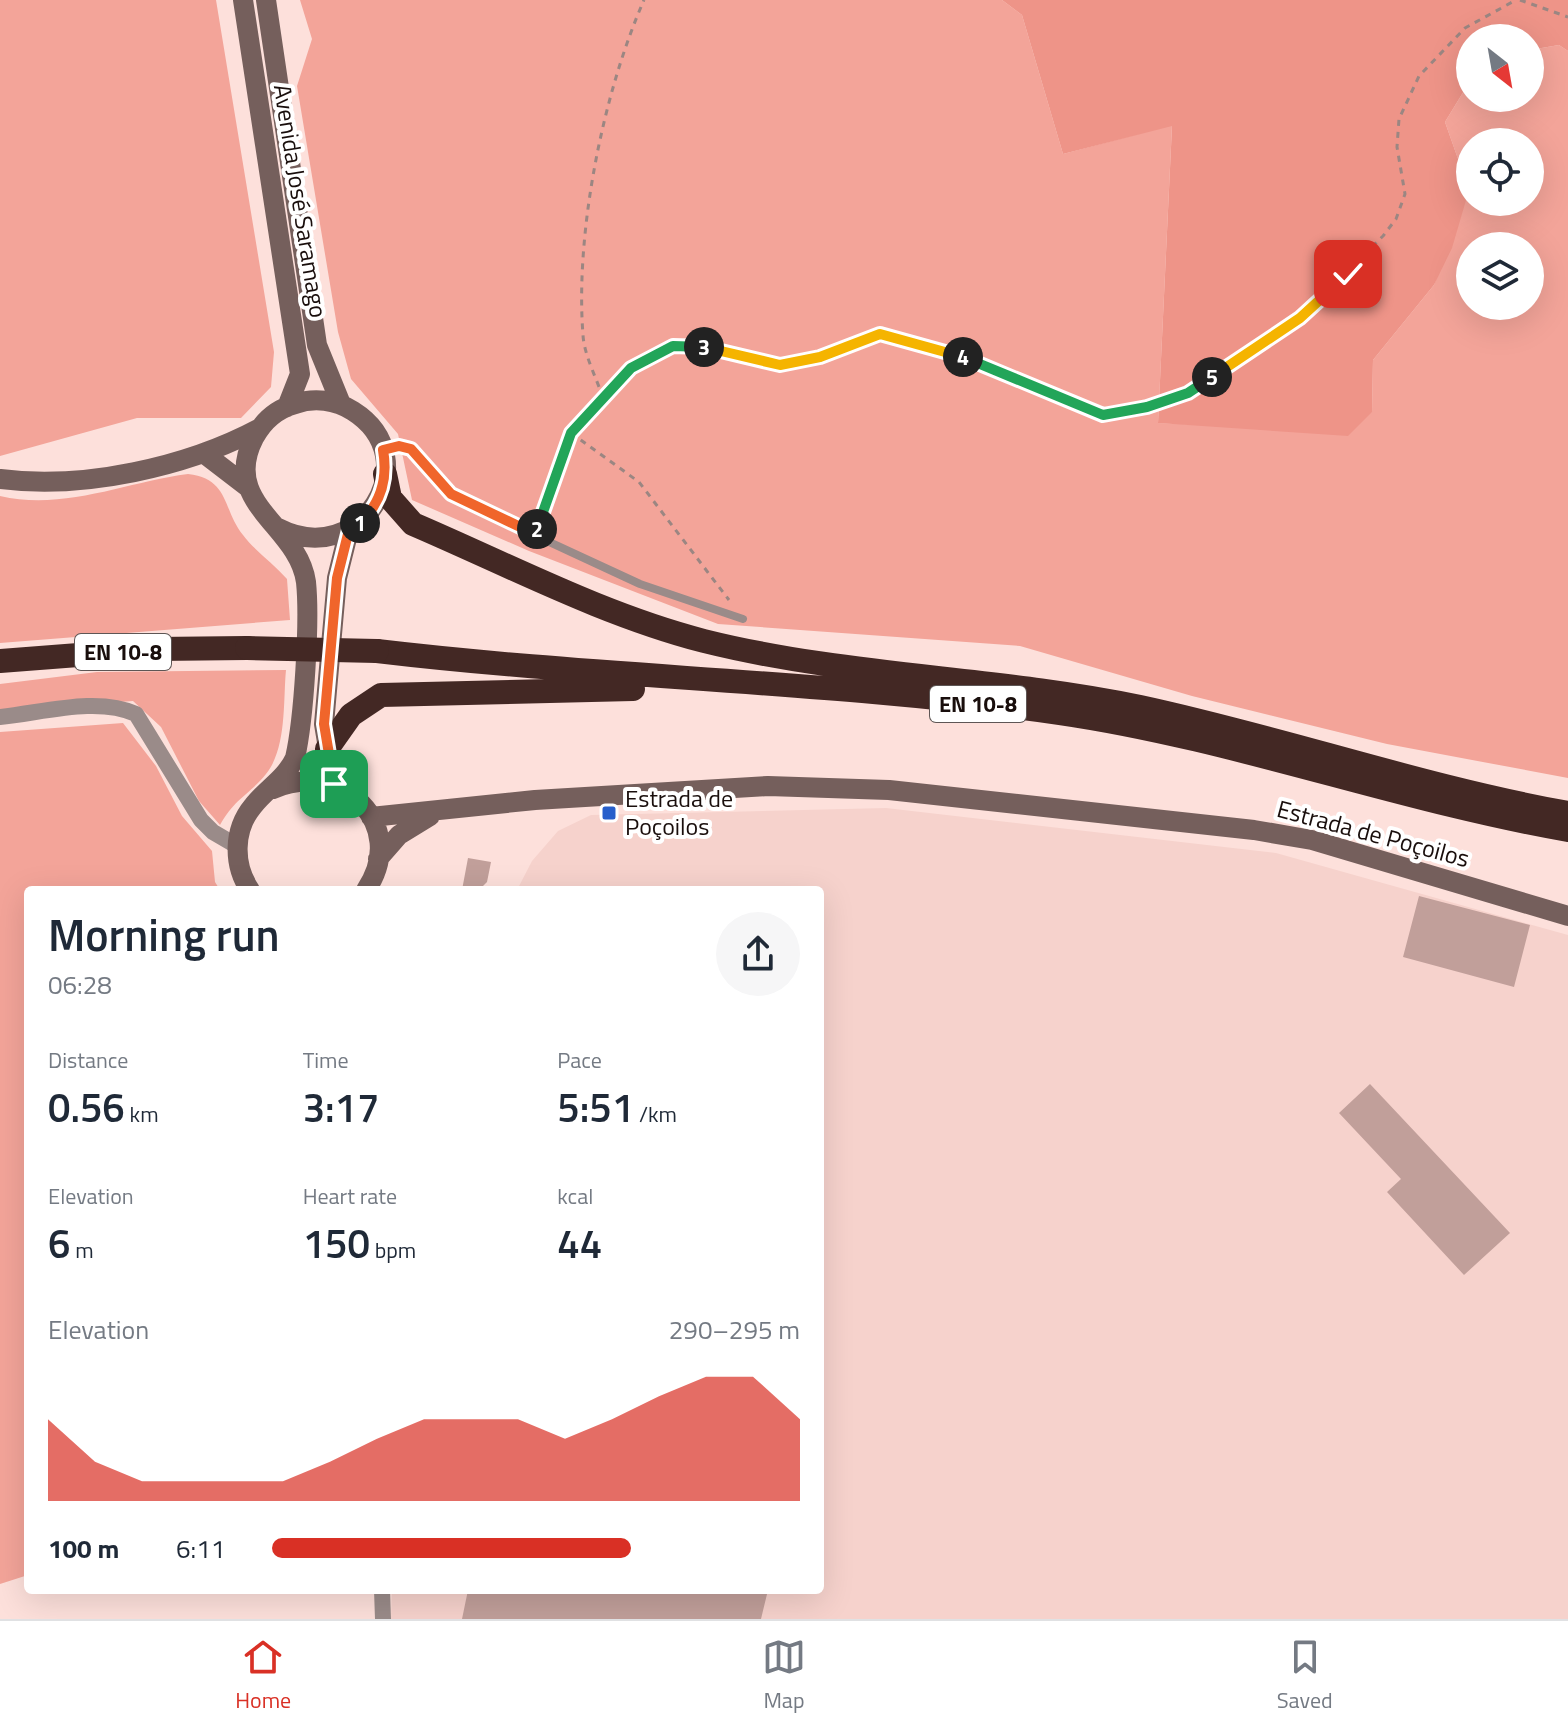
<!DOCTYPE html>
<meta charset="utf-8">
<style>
:root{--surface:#fff;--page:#f6f6f7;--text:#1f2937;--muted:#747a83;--line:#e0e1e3;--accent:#d93025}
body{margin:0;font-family:"Titillium Web",sans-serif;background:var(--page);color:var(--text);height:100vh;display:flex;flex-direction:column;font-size:30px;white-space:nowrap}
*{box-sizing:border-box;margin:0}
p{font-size:26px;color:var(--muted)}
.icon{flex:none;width:44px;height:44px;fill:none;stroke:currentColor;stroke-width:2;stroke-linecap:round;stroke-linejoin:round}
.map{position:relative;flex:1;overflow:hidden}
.drawer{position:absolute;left:24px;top:886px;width:800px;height:708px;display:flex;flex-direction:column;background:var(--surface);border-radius:8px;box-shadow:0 8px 32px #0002}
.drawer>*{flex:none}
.needle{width:52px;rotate:149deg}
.buttons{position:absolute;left:1456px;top:24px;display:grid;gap:16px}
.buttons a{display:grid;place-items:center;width:88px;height:88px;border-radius:50%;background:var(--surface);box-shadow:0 8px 32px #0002;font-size:40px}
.pin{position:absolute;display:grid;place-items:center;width:68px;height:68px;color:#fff;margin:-34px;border-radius:16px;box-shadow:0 4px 12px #0006}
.km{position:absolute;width:40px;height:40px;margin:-20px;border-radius:50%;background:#222;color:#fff;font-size:22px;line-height:40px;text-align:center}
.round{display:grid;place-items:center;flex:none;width:84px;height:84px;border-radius:42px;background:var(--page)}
.overview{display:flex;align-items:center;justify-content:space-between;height:136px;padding:0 24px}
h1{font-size:44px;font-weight:600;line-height:60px}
.stats{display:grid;grid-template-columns:repeat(3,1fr);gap:12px;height:136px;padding:8px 24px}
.stats div{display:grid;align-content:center}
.stats b{font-size:40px;font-weight:600}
.stats small{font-size:22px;font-weight:400}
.stats p{font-size:22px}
.chart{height:224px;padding:16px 24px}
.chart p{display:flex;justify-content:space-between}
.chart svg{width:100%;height:144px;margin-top:8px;fill:var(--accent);opacity:.7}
ul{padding:0 24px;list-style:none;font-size:26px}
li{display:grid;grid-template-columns:128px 96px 1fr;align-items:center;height:60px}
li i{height:20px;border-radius:10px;background:var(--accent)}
.tabs{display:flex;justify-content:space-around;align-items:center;height:112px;border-top:2px solid var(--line);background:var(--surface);font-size:22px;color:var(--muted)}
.tabs a{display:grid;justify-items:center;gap:4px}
.tabs .current{color:var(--accent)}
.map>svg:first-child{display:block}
.built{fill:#f6d2cc}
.green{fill:#f3a499;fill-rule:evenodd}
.forest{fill:#ee9488}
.building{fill:#c19f9a}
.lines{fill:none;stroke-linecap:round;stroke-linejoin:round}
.path{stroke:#9b8682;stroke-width:3;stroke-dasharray:6 6;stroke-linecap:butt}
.lane{stroke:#9a8b89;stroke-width:8}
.street{stroke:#9a8b89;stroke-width:16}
.secondary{stroke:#755f5c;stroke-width:20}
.highway{stroke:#432824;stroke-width:24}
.highway-bridge{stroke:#432824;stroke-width:24}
.split-1-casing{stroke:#fff;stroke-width:16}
.split-2-casing{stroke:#fff;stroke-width:16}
.split-3-casing{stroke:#fff;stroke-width:16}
.split-4-casing{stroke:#fff;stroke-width:16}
.split-5-casing{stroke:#fff;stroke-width:16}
.split-6-casing{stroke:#fff;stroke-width:16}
.split-1{stroke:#f0652b;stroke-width:10}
.split-2{stroke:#f0652b;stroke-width:10}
.split-3{stroke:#22a559;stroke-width:10}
.split-4{stroke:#f5b400;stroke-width:10}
.split-5{stroke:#22a559;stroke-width:10}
.split-6{stroke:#f5b400;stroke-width:10}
.poi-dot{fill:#265ecb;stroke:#fff;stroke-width:3}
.labels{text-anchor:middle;stroke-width:8;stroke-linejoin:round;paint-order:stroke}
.shield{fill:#fff;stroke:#5e5655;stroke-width:2}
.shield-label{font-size:22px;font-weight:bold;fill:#190e0c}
.street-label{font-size:24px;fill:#190e0c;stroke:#fff}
.poi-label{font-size:24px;fill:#190e0c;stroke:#fff;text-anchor:start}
</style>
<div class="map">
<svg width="1568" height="1619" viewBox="0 0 1568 1619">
<rect width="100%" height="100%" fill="#fde0db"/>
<path class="built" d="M 886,808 L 1276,853 L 1568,935 L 1568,1619 L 391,1619 L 392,1590 L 820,1590 L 820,890 L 517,890 L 532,861 L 558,831 L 591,815 Z"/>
<path class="green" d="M 0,0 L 216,0 L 274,352 L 271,387 L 241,418 L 137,418 L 0,456 Z
M 300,0 L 1002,0 L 1022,15 L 1063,154 L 1172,125 L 1158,423 L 1252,427 L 1372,412 L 1373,360 L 1434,285 L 1469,190 L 1445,122 L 1470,81 L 1470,98 L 1530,98 L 1530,50 L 1559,45 L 1568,51 L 1568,778 L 1387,744 L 1192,696 L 1020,646 L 718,624 L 529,551 L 412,500 L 398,434 L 351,379 L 338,332 L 297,86 L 312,39 ZM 1470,142 L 1530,142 L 1530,202 L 1470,202 ZM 1470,246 L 1530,246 L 1530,306 L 1470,306 Z
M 188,474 C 230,479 222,509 243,535 C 255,551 273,563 287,579 L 290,620 L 0,643 L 0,496 C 64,511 126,482 188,474 Z
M 286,670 C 283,701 287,748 266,774 C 249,795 235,798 220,825 L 199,801 L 161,727 L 133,701 L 0,711 L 0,684 L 97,672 Z
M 123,723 L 156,766 L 182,816 L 212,851 L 215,882 L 220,890 L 28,890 L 28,1575 L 0,1584 L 0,732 Z"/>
<path class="forest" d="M 1002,0 L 1568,0 L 1568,51 L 1559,45 L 1530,50 L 1530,38 L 1470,38 L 1470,81 L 1445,122 L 1469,190 L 1452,248 L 1434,285 L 1373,360 L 1372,412 L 1348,436 L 1158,423 L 1172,126 L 1063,154 L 1022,15 Z"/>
<path class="building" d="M 468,858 L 491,862 L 487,882 L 479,890 L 462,890 Z
M 1419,896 L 1530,925 L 1514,987 L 1403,957 Z
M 1370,1084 L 1510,1233 L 1464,1275 L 1387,1192 L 1401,1179 L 1339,1113 Z
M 468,1590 L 768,1590 L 761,1619 L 462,1619 Z"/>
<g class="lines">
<path class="path" d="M 1520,0 L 1568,17
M 603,398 C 597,379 584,355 583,335 C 575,233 603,93 644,0
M 571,433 L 639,482 L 729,600
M 539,523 L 571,433 L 631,368 L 673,346 L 691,344 L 780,365 L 820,357 L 880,334 L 987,365 L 1103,415 L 1147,407 L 1188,393 L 1300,318 L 1383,236 L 1396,219 L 1405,194 L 1397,147 L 1399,119 L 1419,76 L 1465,28 L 1516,0"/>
<path class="lane" d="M 383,449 L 399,446 L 411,449 L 437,482 L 467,504 L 640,584 L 743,619"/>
<path class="street" d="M 0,717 C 42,713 97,696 136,714 L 201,820 L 213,832 L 237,846
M 382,1590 L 383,1619"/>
<path class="secondary" d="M 243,0 L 300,374 L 287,407
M 266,0 L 317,345 L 341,404
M 206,455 L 249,488
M 0,479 C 83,490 187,467 260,428
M 334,784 L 324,724 L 337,578 L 349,530
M 273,789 C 341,759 410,825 366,890
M 371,817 L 535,800 L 768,786 L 889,790 L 1254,830 L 1312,840 L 1568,916
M 378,859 L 399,835 L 430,816
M 250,890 C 233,865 233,830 253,806 C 267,788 285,779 295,758 C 304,719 310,621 306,582 C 298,525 220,504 254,438 C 263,421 277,409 295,404 C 314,397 336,400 353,411 C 429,459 361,571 278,528"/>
<path class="highway" d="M 385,474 L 390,498 L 413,524 C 509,565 603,615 704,641 C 848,677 996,677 1140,707 C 1284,738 1423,787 1568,813
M 377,651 C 604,678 833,681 1060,713 C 1232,738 1396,800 1568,830
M 0,661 L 156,649 L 247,648
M 327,749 L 351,715 L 381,695 L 633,689"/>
<path class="highway-bridge" d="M 247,648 L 377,651"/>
</g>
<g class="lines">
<g class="split-1-casing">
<path id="split-1" d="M 334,784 L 324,724 L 337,578 L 349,530 L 360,523"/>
</g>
<g class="split-2-casing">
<path id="split-2" d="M 360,523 C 381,503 388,478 383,450 L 399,446 L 411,449 L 451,494 L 535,534 L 537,529"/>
</g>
<g class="split-3-casing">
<path id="split-3" d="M 537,529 L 571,433 L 631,368 L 673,346 L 704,347"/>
</g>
<g class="split-4-casing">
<path id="split-4" d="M 704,347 L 780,365 L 820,357 L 880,334 L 963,357"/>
</g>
<g class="split-5-casing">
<path id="split-5" d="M 963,357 L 1103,415 L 1147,407 L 1188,393 L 1212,377"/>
</g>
<g class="split-6-casing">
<path id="split-6" d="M 1212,377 L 1300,318 L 1348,274"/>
</g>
<use href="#split-1" class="split-1"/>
<use href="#split-2" class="split-2"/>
<use href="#split-3" class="split-3"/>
<use href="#split-4" class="split-4"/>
<use href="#split-5" class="split-5"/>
<use href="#split-6" class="split-6"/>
</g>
<rect class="poi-dot" x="601" y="805" width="16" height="16" rx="4"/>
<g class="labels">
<g class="shield">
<rect x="75" y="634" width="96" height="36" rx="6"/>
<rect x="930" y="686" width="96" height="36" rx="6"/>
</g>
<g class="shield-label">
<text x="123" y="660">EN 10-8</text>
<text x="978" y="712">EN 10-8</text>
</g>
<g class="street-label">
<text transform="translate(300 201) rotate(81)" y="8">Avenida José Saramago</text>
<text transform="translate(1373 834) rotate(15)" y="8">Estrada de Poçoilos</text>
</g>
<g class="poi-label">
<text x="625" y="807">Estrada de<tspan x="625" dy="28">Poçoilos</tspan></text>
</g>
</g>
</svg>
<div class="buttons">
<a><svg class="needle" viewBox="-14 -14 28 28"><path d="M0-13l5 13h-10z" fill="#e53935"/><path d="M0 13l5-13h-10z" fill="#747a83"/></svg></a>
<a><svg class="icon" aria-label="locate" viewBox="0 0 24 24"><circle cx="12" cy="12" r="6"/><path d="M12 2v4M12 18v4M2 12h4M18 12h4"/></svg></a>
<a><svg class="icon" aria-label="layers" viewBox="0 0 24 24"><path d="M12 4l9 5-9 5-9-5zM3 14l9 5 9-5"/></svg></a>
</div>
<div class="pin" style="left:334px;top:784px;background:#1e9e55"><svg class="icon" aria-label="arrive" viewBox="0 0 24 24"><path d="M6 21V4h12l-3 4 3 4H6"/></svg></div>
<div class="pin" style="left:1348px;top:274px;background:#d93025"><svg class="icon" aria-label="check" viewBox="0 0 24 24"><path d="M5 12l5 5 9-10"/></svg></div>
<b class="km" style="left:360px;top:523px">1</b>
<b class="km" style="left:537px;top:529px">2</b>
<b class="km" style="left:704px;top:347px">3</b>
<b class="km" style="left:963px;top:357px">4</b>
<b class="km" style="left:1212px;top:377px">5</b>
<section class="drawer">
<div class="overview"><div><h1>Morning run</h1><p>06:28</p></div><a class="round"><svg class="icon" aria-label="share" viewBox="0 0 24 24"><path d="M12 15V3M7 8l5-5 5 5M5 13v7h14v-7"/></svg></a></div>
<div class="stats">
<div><p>Distance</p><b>0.56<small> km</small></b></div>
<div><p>Time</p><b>3:17</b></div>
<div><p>Pace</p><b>5:51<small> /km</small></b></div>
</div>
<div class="stats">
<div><p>Elevation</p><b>6<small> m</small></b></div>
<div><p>Heart rate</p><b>150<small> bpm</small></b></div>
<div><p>kcal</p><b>44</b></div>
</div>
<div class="chart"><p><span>Elevation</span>290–295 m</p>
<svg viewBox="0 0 160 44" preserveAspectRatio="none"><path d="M0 44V19L10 32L20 38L30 38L40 38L50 38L60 32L70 25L80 19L90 19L100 19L110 25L120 19L130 12L140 6L150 6L160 19V44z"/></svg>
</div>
<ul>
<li><b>100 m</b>6:11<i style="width:68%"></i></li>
</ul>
</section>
</div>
<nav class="tabs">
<a class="current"><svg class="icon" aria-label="home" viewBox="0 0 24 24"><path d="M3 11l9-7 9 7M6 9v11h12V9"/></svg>Home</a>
<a><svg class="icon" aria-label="map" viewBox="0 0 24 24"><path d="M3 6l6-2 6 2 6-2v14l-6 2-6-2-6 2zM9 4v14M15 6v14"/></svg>Map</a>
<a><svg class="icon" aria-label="saved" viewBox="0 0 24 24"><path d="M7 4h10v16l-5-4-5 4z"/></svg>Saved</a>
</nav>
